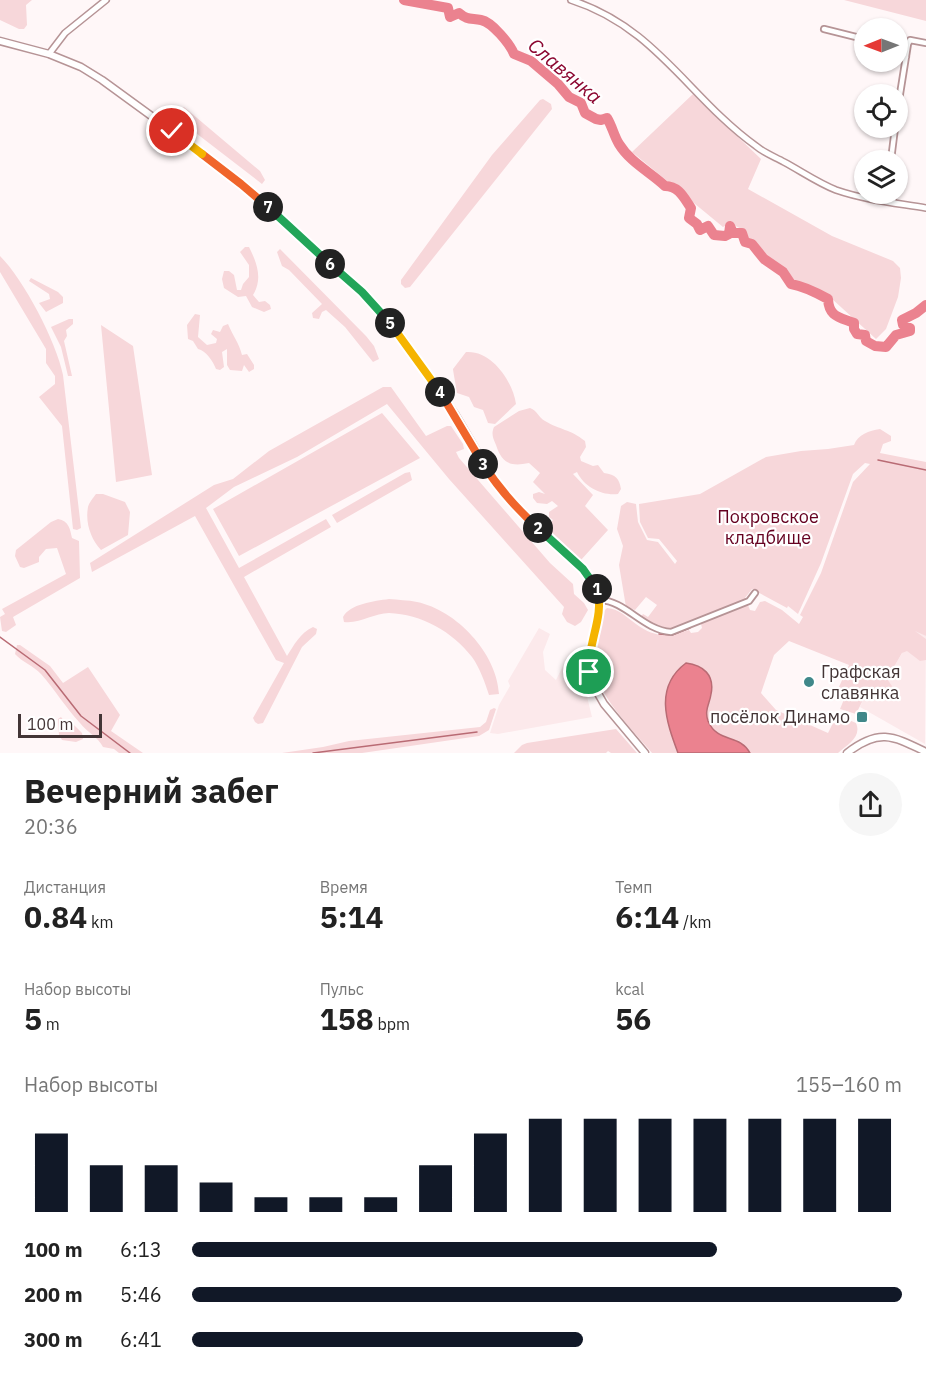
<!DOCTYPE html>
<html lang="ru">
<meta charset="utf-8">
<style>
:root{--surface:#fff;--page:#f6f6f6;--text:#222;--muted:#767676;--accent:#111827}
body{margin:0;font-family:"IBM Plex Sans",sans-serif;background:var(--page);color:var(--text);height:100vh;display:flex;flex-direction:column;font-size:22px;white-space:nowrap}
*{box-sizing:border-box;margin:0}
p{font-size:20px;color:var(--muted)}
.icon{flex:none;width:33px;height:33px;fill:none;stroke:currentColor;stroke-width:2;stroke-linecap:round;stroke-linejoin:round}
.map{position:relative;height:753px;overflow:hidden}
.drawer{display:flex;flex-direction:column;background:var(--surface);flex:1}
.drawer>*{flex:none}
.needle{width:39px;rotate:269deg}
.buttons{position:absolute;left:854px;top:18px;display:grid;gap:12px}
.buttons a{display:grid;place-items:center;width:54px;height:54px;border-radius:50%;background:var(--surface);box-shadow:0 2px 4px #0004;font-size:30px}
.scale{position:absolute;left:18px;bottom:15px;width:84px;box-sizing:border-box;padding-left:6px;border:3px solid #433536;border-top:0;font-size:16px;line-height:21px;white-space:nowrap;color:#433536;-webkit-text-stroke:4px #fff;paint-order:stroke}
.pin{position:absolute;display:grid;place-items:center;width:51px;height:51px;color:#fff;margin:-26px;border:3px solid #fff;border-radius:50%;box-shadow:0 2px 6px #0007}
.km{position:absolute;width:30px;height:30px;margin:-15px;border-radius:50%;background:#222;color:#fff;font-size:16px;line-height:30px;text-align:center}
.round{display:grid;place-items:center;flex:none;width:63px;height:63px;border-radius:32px;background:var(--page)}
.overview{display:flex;align-items:center;justify-content:space-between;height:102px;padding:0 24px}
h1{font-size:33px;font-weight:700;line-height:45px}
.stats{display:grid;grid-template-columns:repeat(3,1fr);gap:9px;height:102px;padding:6px 24px}
.stats div{display:grid;align-content:center}
.stats b{font-size:30px;font-weight:700}
.stats small{font-size:16px;font-weight:400}
.stats p{font-size:16px}
.chart{height:168px;padding:12px 24px}
.chart p{display:flex;justify-content:space-between}
.chart svg{width:100%;height:108px;margin-top:6px;stroke:var(--accent);stroke-width:6}
ul{padding:0 24px;list-style:none;font-size:20px}
li{display:grid;grid-template-columns:96px 72px 1fr;align-items:center;height:45px}
li i{height:15px;border-radius:8px;background:var(--accent)}
.map>svg:first-child{display:block}
.built{fill:#fce9eb}
.green{fill:#f7d7da;fill-rule:evenodd}
.water{fill:#eb828f;stroke:#b96b74;stroke-width:1.5}
.lines{fill:none;stroke-linecap:round;stroke-linejoin:round}
.stream{stroke:#b96b74;stroke-width:1.5}
.river{stroke:#eb828f;stroke-width:10}
.minor-casing{stroke:#b69496;stroke-width:8}
.tertiary-casing{stroke:#b69496;stroke-width:8}
.secondary-casing{stroke:#b69496;stroke-width:9}
.minor{stroke:#fff;stroke-width:4.5}
.tertiary{stroke:#fff;stroke-width:5}
.secondary{stroke:#fff;stroke-width:6}
.split-1-casing{stroke:#fff;stroke-width:12}
.split-2-casing{stroke:#fff;stroke-width:12}
.split-3-casing{stroke:#fff;stroke-width:12}
.split-4-casing{stroke:#fff;stroke-width:12}
.split-5-casing{stroke:#fff;stroke-width:12}
.split-6-casing{stroke:#fff;stroke-width:12}
.split-7-casing{stroke:#fff;stroke-width:12}
.split-8-casing{stroke:#fff;stroke-width:12}
.split-9-casing{stroke:#fff;stroke-width:12}
.split-1{stroke:#f5b400;stroke-width:8}
.split-2{stroke:#22a559;stroke-width:8}
.split-3{stroke:#f0652b;stroke-width:8}
.split-4{stroke:#f0652b;stroke-width:8}
.split-5{stroke:#f5b400;stroke-width:8}
.split-6{stroke:#22a559;stroke-width:8}
.split-7{stroke:#22a559;stroke-width:8}
.split-8{stroke:#f0652b;stroke-width:8}
.split-9{stroke:#f5b400;stroke-width:8}
.poi-dot{fill:#40888a;stroke:#fff;stroke-width:2}
.labels{text-anchor:middle;stroke-width:4.5;stroke-linejoin:round;paint-order:stroke}
.park-label{font-size:18px;fill:#650120;stroke:#fff}
.poi-label{font-size:18px;fill:#433536;stroke:#fff;text-anchor:start}
.water-label{font-size:20px;font-style:italic;fill:#8c0731;stroke:#fff}
</style>
<div class="map">
<svg width="926" height="753" viewBox="0 0 926 753">
<rect width="100%" height="100%" fill="#fff7f8"/>
<path class="built" d="M 539,628 L 550,634 L 543,652 L 545,670 L 556,680 L 567,658 L 575,661 L 571,672 L 581,672 L 592,717 L 498,734 L 490,733 L 499,705 L 510,686 L 508,681 Z
M 916,630 L 926,636 L 925,744 L 860,707 L 868,690 L 877,695 Z"/>
<path class="green" d="M 0,0 L 32,0 L 26,5 L 27,25 L 24,29 L 19,29 L 0,20 Z
M 844,0 L 926,0 L 926,21 Z
M 693,94 L 761,159 L 748,189 L 832,236 L 893,261 L 900,268 L 901,278 L 898,297 L 886,329 L 876,339 L 831,298 L 808,286 L 792,281 L 783,268 L 772,262 L 749,241 L 745,231 L 730,223 L 723,227 L 632,152 Z
M 543,99 L 551,104 L 552,109 L 410,287 L 405,288 L 401,284 L 401,280 L 492,155 L 540,100 Z
M 184,107 L 260,171 L 265,180 L 262,184 L 179,120 L 177,115 Z
M 245,247 L 249,247 C 257,263 263,279 253,295 L 259,302 L 265,301 L 270,305 L 271,309 L 264,312 L 252,307 L 246,296 L 238,297 L 224,288 L 222,279 L 224,271 L 229,271 L 234,275 L 237,290 L 241,290 L 243,284 L 249,277 L 249,265 L 240,252 Z
M 280,249 L 366,336 L 374,346 L 379,359 L 373,362 L 345,327 L 326,310 L 322,312 L 319,319 L 313,318 L 312,313 L 322,304 L 289,270 L 282,266 L 277,252 Z
M 0,256 C 24,280 56,341 63,375 L 81,528 L 77,530 L 73,529 L 62,426 L 39,397 L 55,384 L 55,376 L 46,363 L 46,349 L 0,272 Z
M 31,278 L 58,292 L 63,297 L 63,303 L 46,312 L 39,303 L 50,299 L 49,294 L 29,281 Z
M 195,314 L 200,315 L 198,337 L 207,345 L 216,343 L 217,339 L 211,334 L 213,330 L 220,332 L 223,326 L 228,324 C 233,336 239,343 242,355 L 247,354 L 254,365 L 254,369 L 249,372 L 244,365 L 242,371 L 230,370 L 227,365 L 227,349 L 222,352 L 224,367 L 220,370 L 216,369 C 213,361 206,351 198,349 L 193,341 L 188,339 L 187,325 Z
M 69,319 L 73,319 L 73,324 L 66,330 L 67,336 L 64,341 L 72,376 L 68,376 L 61,347 L 51,327 Z
M 101,325 L 133,346 L 152,475 L 116,482 Z
M 466,352 C 492,350 513,382 516,404 L 495,424 L 488,423 L 483,410 L 474,407 L 469,397 L 457,393 C 457,391 453,371 453,369 Z
M 383,387 L 391,387 L 426,436 L 447,426 L 451,426 L 463,444 L 464,449 L 456,452 L 459,458 L 550,563 L 573,584 L 574,594 L 584,603 L 588,610 L 581,622 L 575,626 L 567,622 L 562,614 L 564,607 L 449,479 L 387,404 L 297,457 L 234,487 L 206,508 L 239,568 L 326,519 L 331,527 L 244,577 L 287,656 C 294,645 300,633 313,627 L 317,629 L 316,634 L 302,647 L 263,723 L 258,724 L 255,722 L 253,718 L 284,663 L 276,660 L 195,516 L 92,572 L 90,563 L 214,485 L 233,479 L 269,451 Z
M 530,408 C 538,411 538,417 545,421 C 560,430 570,429 585,441 L 586,447 L 580,457 L 581,461 L 593,466 L 598,465 L 604,473 C 616,475 619,478 621,489 L 618,494 C 602,496 584,487 577,472 L 573,474 L 593,495 L 585,506 L 608,530 L 581,560 L 546,527 L 553,520 L 549,517 L 549,512 L 558,506 L 552,501 L 547,504 L 537,503 L 533,498 L 533,494 L 539,492 L 545,494 L 533,482 L 540,473 L 529,463 C 510,467 502,463 496,445 C 493,438 491,434 494,427 L 519,411 Z
M 382,413 L 420,458 L 239,556 L 213,509 Z
M 880,429 L 891,436 L 891,441 L 883,444 L 880,453 L 926,462 L 926,636 L 915,631 L 926,639 L 926,660 L 920,661 L 907,651 L 902,653 L 887,679 L 892,686 L 885,698 L 868,690 L 856,714 L 840,709 L 845,697 L 838,689 L 849,665 L 789,641 L 774,655 L 761,693 L 776,710 L 828,733 L 837,715 L 856,723 C 862,737 848,744 838,753 L 652,753 C 633,730 591,690 594,658 C 596,642 601,627 604,611 L 607,608 C 620,609 626,617 636,624 C 655,638 668,637 689,630 L 691,633 L 698,632 L 702,628 L 701,624 L 696,624 L 667,631 L 640,618 L 643,614 L 648,617 L 657,605 L 646,597 L 635,610 L 626,607 L 619,565 L 623,546 L 617,529 L 621,506 L 627,502 L 636,504 L 638,522 L 647,540 L 658,542 L 675,564 L 677,561 L 659,539 L 648,538 L 640,522 L 639,504 L 700,494 L 766,457 L 801,451 L 828,449 L 854,445 C 858,434 869,431 880,429 ZM 865,463 L 870,464 L 853,482 L 821,573 L 800,615 L 803,617 L 799,624 L 782,610 L 765,601 L 760,602 L 755,611 L 750,610 L 745,598 L 752,589 L 787,608 L 788,606 L 798,614 L 821,563 L 853,474 Z
M 410,472 L 412,480 L 337,523 L 332,515 L 405,473 Z
M 96,494 L 103,494 L 125,502 L 130,512 L 128,535 L 101,550 C 91,539 85,523 88,507 C 89,503 93,498 96,494 Z
M 58,519 C 69,521 70,529 72,538 L 79,541 L 80,578 L 13,617 L 16,625 L 6,632 L 2,631 L 0,617 L 5,614 L 2,609 L 66,574 L 57,548 L 46,549 L 39,557 L 39,562 L 24,568 L 20,567 L 15,556 L 16,550 L 51,522 Z
M 389,599 C 398,600 408,600 417,602 C 456,610 497,653 499,694 L 489,695 C 485,683 480,668 472,657 C 453,632 421,614 389,613 C 374,613 360,624 344,622 L 343,617 C 350,604 374,601 389,599 Z
M 17,645 L 20,645 L 50,666 L 63,683 L 88,667 L 120,715 L 111,731 L 143,753 L 119,753 L 114,749 L 103,747 C 98,737 87,732 80,723 C 66,708 55,690 41,674 C 34,666 22,662 15,654 Z
M 494,708 L 496,709 L 489,730 L 479,736 L 362,753 L 282,753 L 323,747 L 349,741 L 480,727 L 486,722 L 490,710 Z
M 61,717 L 67,725 L 74,725 L 82,733 L 83,739 L 76,742 L 62,740 L 59,735 L 58,719 Z
M 616,729 L 637,753 L 611,753 L 608,751 L 606,753 L 514,753 L 522,745 L 527,743 Z"/>
<path class="water" d="M 686,663 C 703,665 715,675 711,694 C 710,703 704,710 708,721 C 718,744 739,733 750,753 L 678,753 C 666,721 654,687 686,663 Z"/>
<g class="lines">
<path class="stream" d="M 878,460 L 926,470
M 659,634 L 672,635 L 690,628
M 0,637 L 45,670 L 81,716 L 130,753
M 313,753 L 477,732"/>
<path class="river" d="M 404,0 L 448,8 L 450,17 L 459,13 C 467,20 471,18 481,20 C 492,22 510,44 514,54 L 531,61 L 558,84 L 569,97 L 581,103 L 585,113 L 596,119 L 601,120 L 607,118 C 612,126 614,136 619,144 C 630,162 650,172 665,186 C 679,186 684,198 691,208 L 689,218 L 697,224 L 700,230 L 708,226 L 714,235 L 725,236 L 729,234 L 730,226 L 733,233 L 742,233 L 745,242 L 752,244 L 764,259 L 783,272 L 791,284 C 803,286 817,293 828,299 C 829,317 839,317 854,323 L 854,329 L 857,334 L 865,335 L 866,341 L 875,346 L 886,347 L 896,335 L 910,331 L 910,328 L 903,325 L 902,320 L 916,313 L 926,305"/>
<g class="minor-casing">
<path id="minor" d="M 824,29 L 864,39
M 897,50 L 906,57
M 897,113 L 908,44 L 910,40 L 926,43
M 891,160 L 895,128
M 893,202 L 893,194
M 600,600 C 626,601 643,630 671,632 L 749,601 L 755,593"/>
</g>
<g class="tertiary-casing">
<path id="tertiary" d="M 571,0 C 656,27 689,98 756,146 C 764,153 775,157 784,162 C 801,171 818,183 836,190 C 865,200 896,203 926,208
M 49,54 L 65,33 L 106,0"/>
</g>
<g class="secondary-casing">
<path id="secondary" d="M 0,41 L 49,54 L 81,67 L 102,80 L 172,131 L 241,184 L 362,292 L 398,332 L 455,414 L 495,482 L 515,507 L 583,569 L 597,589 L 600,600 L 599,613 L 588,661 L 592,683 L 604,704 L 645,753
M 847,753 C 879,728 893,736 926,752"/>
</g>
<use href="#minor" class="minor"/>
<use href="#tertiary" class="tertiary"/>
<use href="#secondary" class="secondary"/>
</g>
<g class="lines">
<g class="split-1-casing">
<path id="split-1" d="M 589,672 C 587,643 605,617 597,589"/>
</g>
<g class="split-2-casing">
<path id="split-2" d="M 538,528 L 583,569 L 597,589"/>
</g>
<g class="split-3-casing">
<path id="split-3" d="M 483,464 C 499,489 517,509 538,528"/>
</g>
<g class="split-4-casing">
<path id="split-4" d="M 440,392 L 483,464"/>
</g>
<g class="split-5-casing">
<path id="split-5" d="M 390,323 L 440,392"/>
</g>
<g class="split-6-casing">
<path id="split-6" d="M 330,264 L 362,292 L 390,323"/>
</g>
<g class="split-7-casing">
<path id="split-7" d="M 268,207 L 330,264"/>
</g>
<g class="split-8-casing">
<path id="split-8" d="M 202,154 L 241,184 L 268,207"/>
</g>
<g class="split-9-casing">
<path id="split-9" d="M 172,131 L 202,154"/>
</g>
<use href="#split-1" class="split-1"/>
<use href="#split-2" class="split-2"/>
<use href="#split-3" class="split-3"/>
<use href="#split-4" class="split-4"/>
<use href="#split-5" class="split-5"/>
<use href="#split-6" class="split-6"/>
<use href="#split-7" class="split-7"/>
<use href="#split-8" class="split-8"/>
<use href="#split-9" class="split-9"/>
</g>
<g class="poi-dot">
<circle cx="809" cy="682" r="6"/>
<rect x="856" y="711" width="12" height="12" rx="3"/>
</g>
<g class="labels">
<g class="park-label">
<text x="768" y="523">Покровское<tspan x="768" dy="21">кладбище</tspan></text>
</g>
<g class="poi-label">
<text x="821" y="678">Графская<tspan x="821" dy="21">славянка</tspan></text>
<text x="850" y="723" text-anchor="end">посёлок Динамо</text>
</g>
<g class="water-label">
<text transform="translate(565 71) rotate(40)" y="7">Славянка</text>
</g>
</g>
</svg>
<div class="buttons">
<a><svg class="needle" viewBox="-14 -14 28 28"><path d="M0-13l5 13h-10z" fill="#e53935"/><path d="M0 13l5-13h-10z" fill="#767676"/></svg></a>
<a><svg class="icon" aria-label="locate" viewBox="0 0 24 24"><circle cx="12" cy="12" r="6"/><path d="M12 2v4M12 18v4M2 12h4M18 12h4"/></svg></a>
<a><svg class="icon" aria-label="layers" viewBox="0 0 24 24"><path d="M12 4l9 5-9 5-9-5zM3 14l9 5 9-5"/></svg></a>
</div>
<div class="scale">100 m</div>
<div class="pin" style="left:589px;top:672px;background:#1e9e55"><svg class="icon" aria-label="arrive" viewBox="0 0 24 24"><path d="M6 21V4h12l-3 4 3 4H6"/></svg></div>
<div class="pin" style="left:172px;top:131px;background:#d93025"><svg class="icon" aria-label="check" viewBox="0 0 24 24"><path d="M5 12l5 5 9-10"/></svg></div>
<b class="km" style="left:597px;top:589px">1</b>
<b class="km" style="left:538px;top:528px">2</b>
<b class="km" style="left:483px;top:464px">3</b>
<b class="km" style="left:440px;top:392px">4</b>
<b class="km" style="left:390px;top:323px">5</b>
<b class="km" style="left:330px;top:264px">6</b>
<b class="km" style="left:268px;top:207px">7</b>
</div>
<section class="drawer">
<div class="overview"><div><h1>Вечерний забег</h1><p>20:36</p></div><a class="round"><svg class="icon" aria-label="share" viewBox="0 0 24 24"><path d="M12 15V3M7 8l5-5 5 5M5 13v7h14v-7"/></svg></a></div>
<div class="stats">
<div><p>Дистанция</p><b>0.84<small> km</small></b></div>
<div><p>Время</p><b>5:14</b></div>
<div><p>Темп</p><b>6:14<small> /km</small></b></div>
</div>
<div class="stats">
<div><p>Набор высоты</p><b>5<small> m</small></b></div>
<div><p>Пульс</p><b>158<small> bpm</small></b></div>
<div><p>kcal</p><b>56</b></div>
</div>
<div class="chart"><p><span>Набор высоты</span>155–160 m</p>
<svg viewBox="0 0 160 44" preserveAspectRatio="none"><path d="M5 44V12M15 44V25M25 44V25M35 44V32M45 44V38M55 44V38M65 44V38M75 44V25M85 44V12M95 44V6M105 44V6M115 44V6M125 44V6M135 44V6M145 44V6M155 44V6"/></svg>
</div>
<ul>
<li><b>100 m</b>6:13<i style="width:74%"></i></li>
<li><b>200 m</b>5:46<i style="width:100%"></i></li>
<li><b>300 m</b>6:41<i style="width:55%"></i></li>
</ul>
</section>
